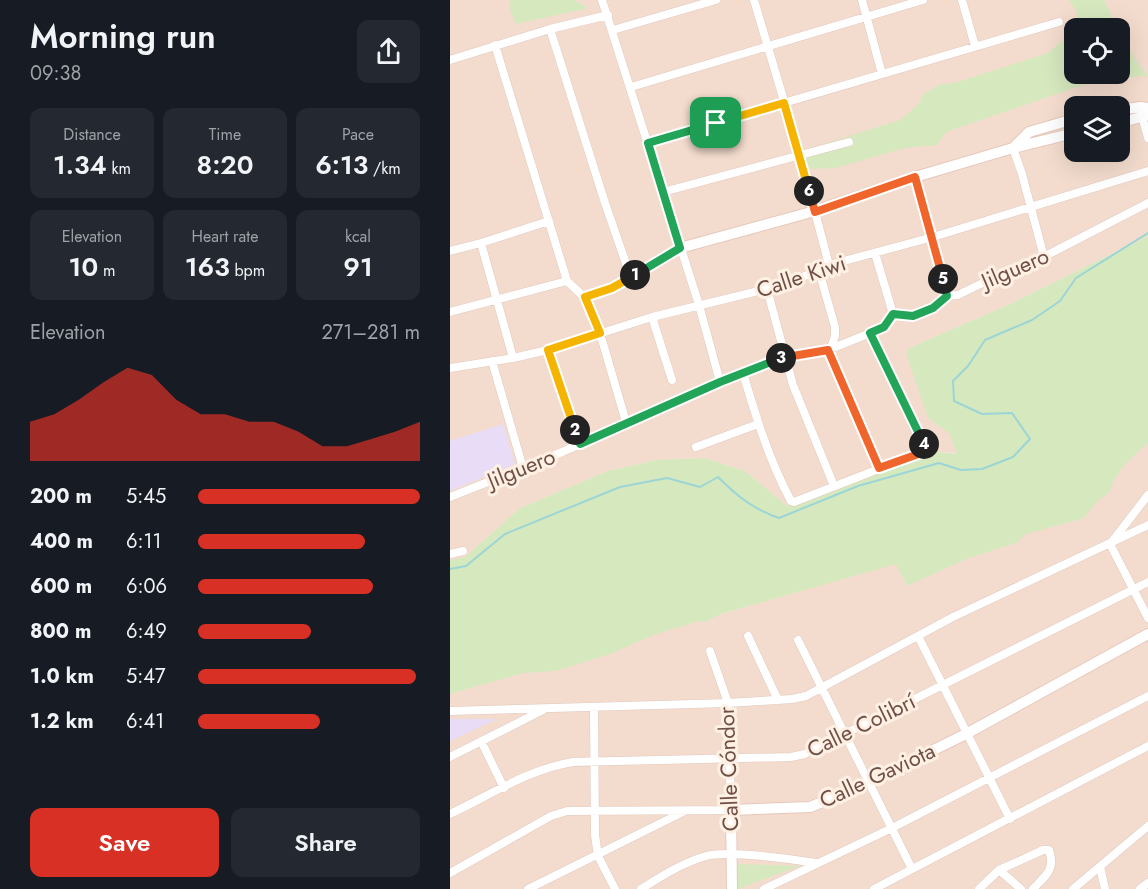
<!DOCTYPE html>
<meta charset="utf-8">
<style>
:root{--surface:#171b24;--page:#242831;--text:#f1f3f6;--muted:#9ea1a6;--accent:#d93025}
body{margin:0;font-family:Jost,sans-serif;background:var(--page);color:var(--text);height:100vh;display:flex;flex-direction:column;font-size:22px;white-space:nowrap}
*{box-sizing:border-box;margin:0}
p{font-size:20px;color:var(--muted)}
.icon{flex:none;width:33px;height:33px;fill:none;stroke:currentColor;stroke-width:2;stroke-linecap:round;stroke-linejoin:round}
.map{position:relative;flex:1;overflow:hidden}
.drawer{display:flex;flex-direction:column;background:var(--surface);width:450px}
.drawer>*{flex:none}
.controls{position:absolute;left:614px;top:18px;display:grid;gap:12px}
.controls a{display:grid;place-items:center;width:66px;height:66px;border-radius:12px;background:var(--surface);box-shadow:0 6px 24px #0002;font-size:30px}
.pin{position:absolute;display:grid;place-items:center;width:51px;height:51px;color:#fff;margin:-26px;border-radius:12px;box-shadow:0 3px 9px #0006}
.km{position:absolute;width:30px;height:30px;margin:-15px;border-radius:50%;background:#222;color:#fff;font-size:16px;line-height:30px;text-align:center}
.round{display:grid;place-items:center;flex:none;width:63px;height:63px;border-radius:12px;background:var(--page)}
.headline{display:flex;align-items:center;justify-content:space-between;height:102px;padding:0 30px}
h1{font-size:33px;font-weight:600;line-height:45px}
.stats{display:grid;grid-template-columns:repeat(3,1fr);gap:9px;height:102px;padding:6px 30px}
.stats div{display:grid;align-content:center;border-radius:12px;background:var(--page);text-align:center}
.stats b{font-size:26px;font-weight:600}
.stats small{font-size:16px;font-weight:400}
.stats p{font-size:16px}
.chart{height:168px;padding:12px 30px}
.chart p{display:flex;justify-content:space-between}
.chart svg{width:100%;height:108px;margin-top:6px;fill:var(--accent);opacity:.7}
.action{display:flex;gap:12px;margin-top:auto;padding:12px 30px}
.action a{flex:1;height:69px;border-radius:12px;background:var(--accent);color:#fff;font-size:24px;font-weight:600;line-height:69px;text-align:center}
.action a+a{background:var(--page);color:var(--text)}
ul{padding:0 30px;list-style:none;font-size:20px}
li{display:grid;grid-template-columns:96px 72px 1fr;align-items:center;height:45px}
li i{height:15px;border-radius:8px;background:var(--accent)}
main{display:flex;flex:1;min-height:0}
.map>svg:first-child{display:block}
.residential{fill:#f3dccd;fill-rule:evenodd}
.education{fill:#e9dcf7}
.green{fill:#d6e8be}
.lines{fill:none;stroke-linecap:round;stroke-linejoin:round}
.stream{stroke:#9bd5d5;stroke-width:2}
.street-casing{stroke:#e1c8be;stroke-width:9}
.secondary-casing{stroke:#e6c8bb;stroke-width:12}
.street{stroke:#fff;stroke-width:8}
.secondary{stroke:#fff;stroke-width:10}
.split-1-casing{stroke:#fff;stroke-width:12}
.split-2-casing{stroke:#fff;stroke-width:12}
.split-3-casing{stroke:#fff;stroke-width:12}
.split-4-casing{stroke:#fff;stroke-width:12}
.split-5-casing{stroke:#fff;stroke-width:12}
.split-6-casing{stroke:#fff;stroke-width:12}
.split-7-casing{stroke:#fff;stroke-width:12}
.split-1{stroke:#22a559;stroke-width:8}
.split-2{stroke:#f5b400;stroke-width:8}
.split-3{stroke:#22a559;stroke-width:8}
.split-4{stroke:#f0652b;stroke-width:8}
.split-5{stroke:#22a559;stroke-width:8}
.split-6{stroke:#f0652b;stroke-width:8}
.split-7{stroke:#f5b400;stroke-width:8}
.labels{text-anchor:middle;stroke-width:6;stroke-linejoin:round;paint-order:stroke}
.street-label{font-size:22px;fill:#704f47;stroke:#fff0e4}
</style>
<main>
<section class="drawer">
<div class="headline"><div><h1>Morning run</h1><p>09:38</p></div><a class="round"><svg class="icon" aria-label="share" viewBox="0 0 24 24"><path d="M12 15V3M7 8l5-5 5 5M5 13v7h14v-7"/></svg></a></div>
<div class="stats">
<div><p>Distance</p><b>1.34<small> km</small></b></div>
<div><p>Time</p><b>8:20</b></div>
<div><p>Pace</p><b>6:13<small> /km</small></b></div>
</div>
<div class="stats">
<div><p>Elevation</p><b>10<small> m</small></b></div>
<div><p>Heart rate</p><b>163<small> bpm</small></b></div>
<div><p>kcal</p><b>91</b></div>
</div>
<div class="chart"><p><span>Elevation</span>271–281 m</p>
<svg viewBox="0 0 160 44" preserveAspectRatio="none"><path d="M0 44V28L10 25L20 19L30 12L40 6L50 9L60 19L70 25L80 25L90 28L100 28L110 32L120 38L130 38L140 35L150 32L160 28V44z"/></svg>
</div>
<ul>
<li><b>200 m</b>5:45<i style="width:100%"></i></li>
<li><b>400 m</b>6:11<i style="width:75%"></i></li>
<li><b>600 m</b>6:06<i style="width:79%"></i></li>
<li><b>800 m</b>6:49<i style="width:51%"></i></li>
<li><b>1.0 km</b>5:47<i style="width:98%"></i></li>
<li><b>1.2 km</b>6:41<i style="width:55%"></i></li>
</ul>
<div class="action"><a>Save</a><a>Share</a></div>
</section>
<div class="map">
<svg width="698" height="889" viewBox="0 0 698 889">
<rect width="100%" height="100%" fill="#fbebde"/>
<path class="residential" d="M 0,0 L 698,0 L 698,236 L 558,305 L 457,349 L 522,433 L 534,456 L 481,451 L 337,506 L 295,471 L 254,458 L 206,460 L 158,471 L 70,508 L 15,557 L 0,560 ZM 624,28 L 669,28 L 669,74 L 624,74 ZM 624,106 L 669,106 L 669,152 L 624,152 Z
M 698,433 L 698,889 L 0,889 L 0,694 L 446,563 L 457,586 Z"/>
<path class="education" d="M 53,424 L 65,464 L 0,491 L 0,441 Z
M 0,719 L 47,719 L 0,741 Z"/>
<path class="green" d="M 59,0 L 124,0 L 138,8 L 66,24 L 59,8 Z
M 618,0 L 654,0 L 668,28 L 627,28 L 629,26 L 626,10 Z
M 624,31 L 624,74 L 669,74 L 669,31 L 673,41 L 698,77 L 690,76 L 633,85 L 496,132 L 487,145 L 455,148 L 385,168 L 361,169 L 354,157 L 367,146 L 450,120 L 469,104 L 473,94 L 491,84 L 504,83 L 598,53 Z
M 698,236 L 698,443 C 681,458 666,470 660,492 L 646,502 L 634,518 L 576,534 L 566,543 L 516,559 L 457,586 L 446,564 L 271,614 L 255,622 L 249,621 L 203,635 L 163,653 L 106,671 L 73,673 L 0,694 L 0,560 L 15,557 L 70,508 L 158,471 L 206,460 L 254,458 L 295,471 L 337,506 L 481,451 L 507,454 L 499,433 L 478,418 L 456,353 L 458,352 L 457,349 L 558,305 Z
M 287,864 L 350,866 L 288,889 Z"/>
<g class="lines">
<path class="stream" d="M 0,569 L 16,566 L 55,534 L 170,487 L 217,478 L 250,487 L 268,477 C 287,496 303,509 329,518 L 408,486 L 489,463 L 511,470 L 532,469 L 563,457 L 580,439 L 562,413 L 532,414 L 504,401 L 503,381 L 518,366 L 535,340 L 582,320 L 610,301 L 626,278 L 698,233"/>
<g class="street-casing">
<path id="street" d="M 152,0 L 249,305 L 270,382
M 304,0 L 350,155 L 379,265
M 412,0 L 432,74
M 512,0 L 525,46
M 100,29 L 155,203 L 181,278
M 163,30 L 266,0
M 45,45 L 117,281 L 135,298 L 139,305 L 150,333 L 176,422
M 0,60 L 100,29 L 158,15
M 181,87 L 473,0
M 691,113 L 698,138
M 198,143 L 609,22
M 563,148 L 572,174 L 594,257
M 465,177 L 483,237 L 497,296
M 213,192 L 399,142
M 31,243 L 63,358
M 0,251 L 31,243 L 99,221
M 425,253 L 443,314
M 369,271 L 385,327 L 385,336 L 381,348
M 317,289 L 343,385 L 384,486
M 135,298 L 181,278 L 230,248
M 0,312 L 117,281
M 202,317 L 222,380
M 98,350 L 130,444
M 378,350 L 429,468
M 42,361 L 73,468
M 0,368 L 63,358 L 98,350 L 202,317 L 317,289 L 369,271 L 379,265 L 483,237 L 698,171
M 293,373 C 306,417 319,460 341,501 L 344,502 L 475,451 L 420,333
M 246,447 L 308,424
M 0,497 L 103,456 L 270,382 L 334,357 L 378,350 L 413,336 L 434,327 L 443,314 L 463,316 L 483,308 L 497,296 L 508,295 L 553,273 L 574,267 L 698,203
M 661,543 L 698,495
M 660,544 L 698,618
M 0,554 L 13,551
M 298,636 L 328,700
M 468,636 L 560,819
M 348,640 L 462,869
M 144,707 L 145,835 L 148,856 L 165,889
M 0,711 L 278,703 L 342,699 L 356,696 L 503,617 L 698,525
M 31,741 L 54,788
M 0,757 L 93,710
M 0,814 C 40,795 79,769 123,762 L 341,757 L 355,754 L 698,582
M 650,867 L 655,889
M 549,870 L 571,889
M 0,873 L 101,816 L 117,811 L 281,810 L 278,703 L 260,651
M 78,889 L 235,811
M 191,889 C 212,876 232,863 256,856 C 278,850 342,859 366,863
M 314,889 L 442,828 L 698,696
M 424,889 L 698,746
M 529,889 L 549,870 L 593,850 L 599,850 C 606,870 595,876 583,889
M 623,889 L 698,826
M 690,889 L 698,883"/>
</g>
<g class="secondary-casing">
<path id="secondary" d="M 669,110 L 691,107 L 698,108
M 669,123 L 698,115
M 563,148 L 579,132 L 624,119
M 230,248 L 365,211 L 465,177 L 563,148 L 624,133
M 282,889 L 281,810 L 360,807 L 400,791 L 516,734 L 698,634"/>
</g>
<use href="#street" class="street"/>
<use href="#secondary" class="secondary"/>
</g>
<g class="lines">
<g class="split-1-casing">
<path id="split-1" d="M 185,275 L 230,248 L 198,143 L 266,123"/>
</g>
<g class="split-2-casing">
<path id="split-2" d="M 125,430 L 98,350 L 150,333 L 135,297 L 162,288 L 185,275"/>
</g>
<g class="split-3-casing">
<path id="split-3" d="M 125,430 L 130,444 L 270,382 L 331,358"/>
</g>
<g class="split-4-casing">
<path id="split-4" d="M 331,358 L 378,350 L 429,468 L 474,452 L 474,444"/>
</g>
<g class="split-5-casing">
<path id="split-5" d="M 474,444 L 420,333 L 434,327 L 443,314 L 463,316 L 483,308 L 497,296 L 493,279"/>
</g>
<g class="split-6-casing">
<path id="split-6" d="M 359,191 L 365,212 L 465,177 L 493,279"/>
</g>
<g class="split-7-casing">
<path id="split-7" d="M 266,123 L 334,103 L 359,191"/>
</g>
<use href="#split-1" class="split-1"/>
<use href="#split-2" class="split-2"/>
<use href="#split-3" class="split-3"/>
<use href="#split-4" class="split-4"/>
<use href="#split-5" class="split-5"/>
<use href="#split-6" class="split-6"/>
<use href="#split-7" class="split-7"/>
</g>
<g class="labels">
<g class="street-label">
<text transform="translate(565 268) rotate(-23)" y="8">Jilguero</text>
<text transform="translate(351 276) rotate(-18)" y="8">Calle Kiwi</text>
<text transform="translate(71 468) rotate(-22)" y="8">Jilguero</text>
<text transform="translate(411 725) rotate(-26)" y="8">Calle Colibrí</text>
<text transform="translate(278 769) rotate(-92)" y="8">Calle Cóndor</text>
<text transform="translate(427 775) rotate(-25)" y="8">Calle Gaviota</text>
</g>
</g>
</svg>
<div class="controls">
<a><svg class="icon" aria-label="locate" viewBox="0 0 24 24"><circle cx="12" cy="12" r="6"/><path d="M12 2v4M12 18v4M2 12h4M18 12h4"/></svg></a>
<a><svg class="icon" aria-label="layers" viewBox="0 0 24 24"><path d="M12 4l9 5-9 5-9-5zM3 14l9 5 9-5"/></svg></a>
</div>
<div class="pin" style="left:266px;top:123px;background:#1e9e55"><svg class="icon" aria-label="arrive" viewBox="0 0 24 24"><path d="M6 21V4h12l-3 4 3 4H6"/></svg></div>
<b class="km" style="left:185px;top:275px">1</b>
<b class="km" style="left:125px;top:430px">2</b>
<b class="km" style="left:331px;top:358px">3</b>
<b class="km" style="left:474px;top:444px">4</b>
<b class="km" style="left:493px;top:279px">5</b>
<b class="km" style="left:359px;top:191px">6</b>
</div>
</main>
